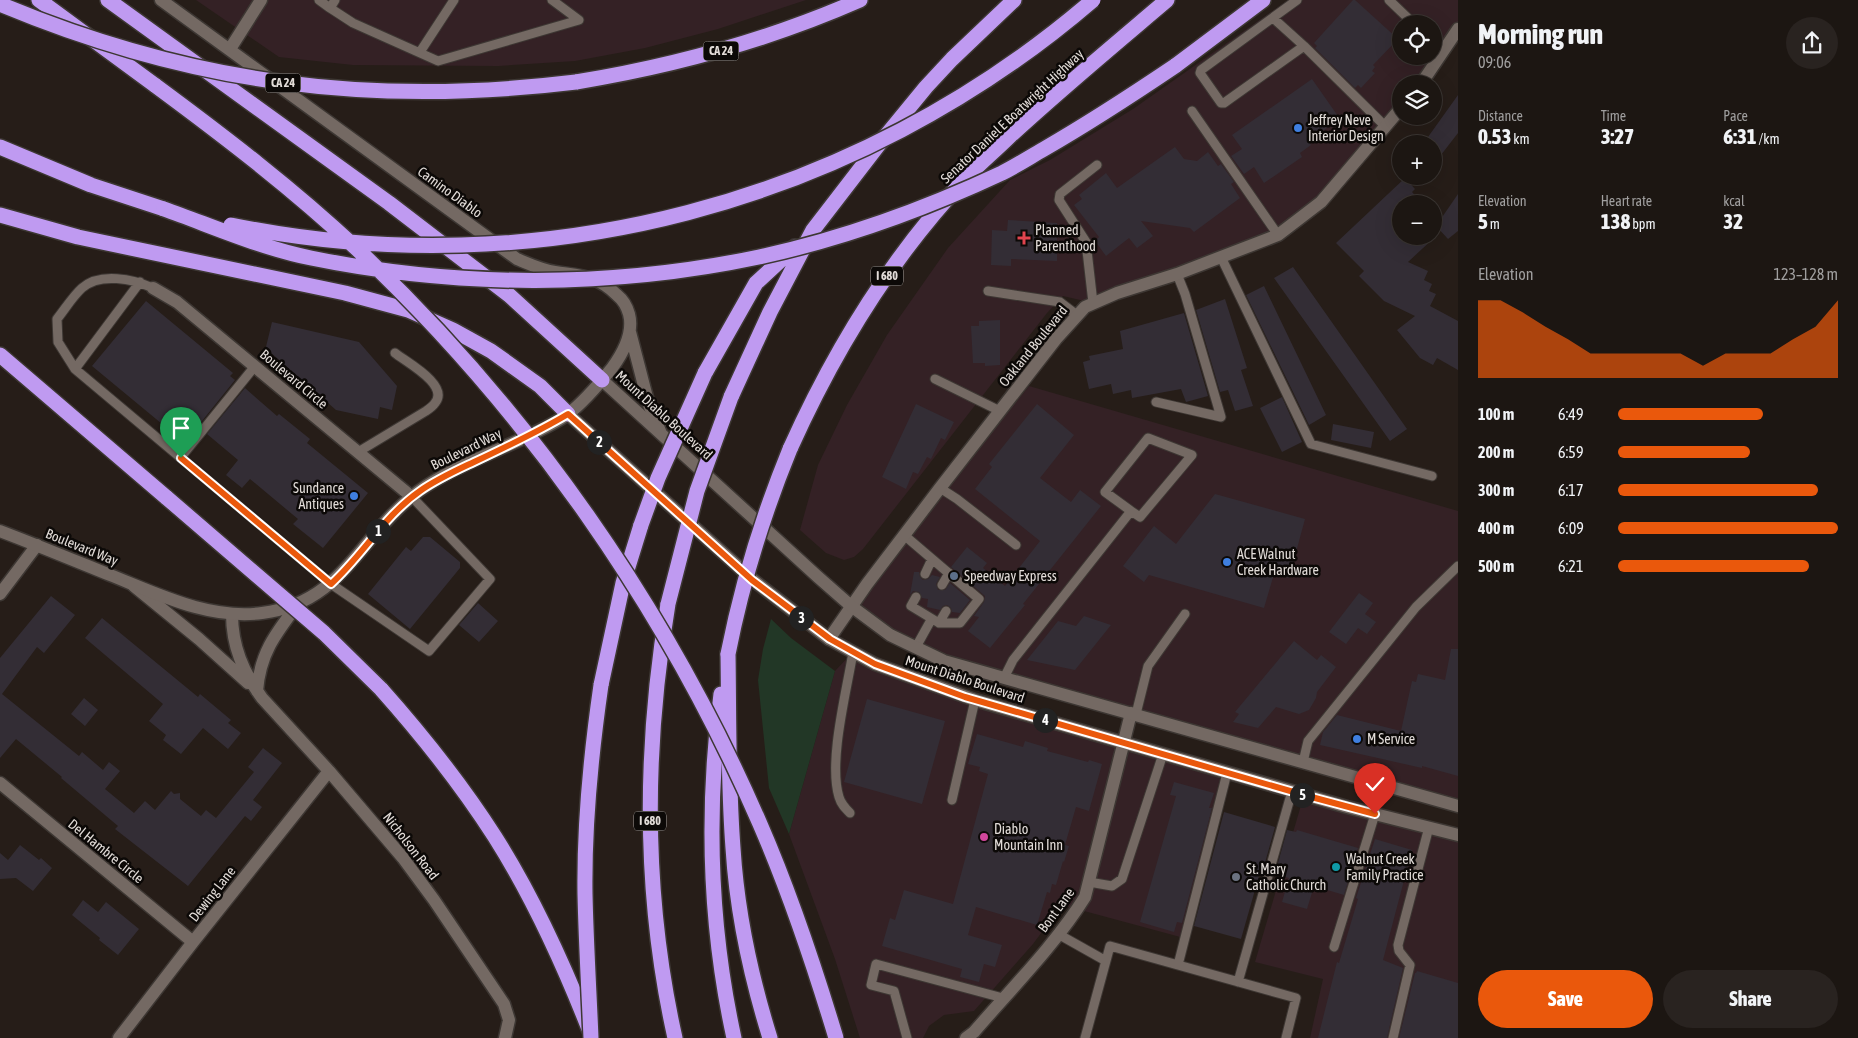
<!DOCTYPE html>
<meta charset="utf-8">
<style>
:root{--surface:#1c1612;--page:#292320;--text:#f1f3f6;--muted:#a09f9f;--line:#3a3532;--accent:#ea580c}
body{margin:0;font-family:"Asap Condensed",sans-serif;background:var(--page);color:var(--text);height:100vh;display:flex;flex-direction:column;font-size:19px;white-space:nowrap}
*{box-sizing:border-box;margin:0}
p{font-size:16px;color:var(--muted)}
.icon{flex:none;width:28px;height:28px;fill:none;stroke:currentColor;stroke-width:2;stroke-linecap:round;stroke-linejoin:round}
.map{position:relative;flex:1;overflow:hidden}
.sheet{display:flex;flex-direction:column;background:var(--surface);width:400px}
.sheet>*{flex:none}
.controls{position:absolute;left:1392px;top:15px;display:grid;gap:10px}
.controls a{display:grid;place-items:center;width:50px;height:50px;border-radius:50%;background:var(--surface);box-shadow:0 5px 20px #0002,0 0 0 1px var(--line);font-size:25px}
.pin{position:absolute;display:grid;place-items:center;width:42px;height:42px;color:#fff;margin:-51px -21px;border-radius:50% 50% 50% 0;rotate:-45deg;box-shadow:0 0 5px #0007}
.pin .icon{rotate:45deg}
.km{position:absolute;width:25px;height:25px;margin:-12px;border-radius:50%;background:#222;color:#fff;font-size:14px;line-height:25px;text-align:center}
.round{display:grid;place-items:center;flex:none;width:52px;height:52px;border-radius:26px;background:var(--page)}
.head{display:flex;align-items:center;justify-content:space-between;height:85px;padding:0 20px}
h1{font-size:28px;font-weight:800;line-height:38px}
.stats{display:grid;grid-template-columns:repeat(3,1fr);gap:8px;height:85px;padding:5px 20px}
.stats div{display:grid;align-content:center}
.stats b{font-size:21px;font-weight:800}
.stats small{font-size:14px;font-weight:400}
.stats p{font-size:14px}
.chart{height:140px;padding:10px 20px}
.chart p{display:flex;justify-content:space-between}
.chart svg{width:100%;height:90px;margin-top:5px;fill:var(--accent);opacity:.7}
.action{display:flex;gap:10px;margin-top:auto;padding:10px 20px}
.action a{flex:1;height:58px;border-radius:30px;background:var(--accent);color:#fff;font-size:20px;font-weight:800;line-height:58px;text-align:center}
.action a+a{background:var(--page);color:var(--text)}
ul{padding:0 20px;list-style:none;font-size:16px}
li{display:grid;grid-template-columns:80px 60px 1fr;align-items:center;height:38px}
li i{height:12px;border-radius:6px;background:var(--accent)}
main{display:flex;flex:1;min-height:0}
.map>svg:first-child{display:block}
.commercial{fill:#342125;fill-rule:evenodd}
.green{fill:#223726}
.building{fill:#332d35}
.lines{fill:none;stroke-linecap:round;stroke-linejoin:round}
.service-casing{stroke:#3d3733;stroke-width:11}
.minor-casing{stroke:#3d3733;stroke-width:15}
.tertiary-casing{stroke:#3d3733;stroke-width:15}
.secondary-casing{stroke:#3d3733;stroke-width:15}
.motorway-casing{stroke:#3d3733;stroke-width:18}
.service{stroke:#746963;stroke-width:9}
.minor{stroke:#746963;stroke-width:12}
.tertiary{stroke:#746963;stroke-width:12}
.secondary{stroke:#746963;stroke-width:12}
.motorway{stroke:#bf9af1;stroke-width:15}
.motorway-bridge-casing{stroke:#3d3733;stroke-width:18;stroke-linecap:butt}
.motorway-bridge{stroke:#bf9af1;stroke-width:15}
.route-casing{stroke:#fff;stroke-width:10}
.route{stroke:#ea580c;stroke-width:6}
.shop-dot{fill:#3f7fe0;stroke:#0c0907;stroke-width:2}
.health-dot{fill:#e0444e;stroke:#0c0907;stroke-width:2}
.service-dot{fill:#5c6f8a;stroke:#0c0907;stroke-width:2}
.hotel-dot{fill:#d1479c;stroke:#0c0907;stroke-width:2}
.culture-dot{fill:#0f9aa8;stroke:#0c0907;stroke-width:2}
.worship-dot{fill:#6b7280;stroke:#0c0907;stroke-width:2}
.labels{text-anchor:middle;stroke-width:5;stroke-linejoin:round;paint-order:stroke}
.shield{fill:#0c0907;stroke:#a29d99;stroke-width:1}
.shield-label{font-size:12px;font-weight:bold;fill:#e2dcd8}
.street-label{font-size:14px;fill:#e2dcd8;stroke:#0c0907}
.poi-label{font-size:14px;fill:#e2dcd8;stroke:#0c0907;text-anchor:start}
</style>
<main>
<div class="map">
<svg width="1458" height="1038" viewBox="0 0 1458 1038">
<rect width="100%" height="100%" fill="#261d18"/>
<path class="commercial" d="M 196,0 L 806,0 L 718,29 L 645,48 L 575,61 L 498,66 L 353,65 L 279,57 Z
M 1288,0 L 1458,0 L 1458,29 L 1421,84 L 1401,84 L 1401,108 L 1355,164 L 1278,235 L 1093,303 L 1063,296 L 1047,313 L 863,549 L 854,557 L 844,560 L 826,553 L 800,530 L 818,465 L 847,405 L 887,335 L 948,248 L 1010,180 L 1050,160 L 1133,109 ZM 1401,24 L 1434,24 L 1434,56 L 1401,56 Z
M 1029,386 L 1458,511 L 1458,806 L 944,661 L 851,606 L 867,584 Z
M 853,652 L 875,664 L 1227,773 L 1184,938 L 1062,905 L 1033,944 L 974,1011 L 944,1015 L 929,1026 L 923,1038 L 860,1038 L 835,959 L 789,834 L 835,671 Z
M 1304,795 L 1458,835 L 1458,1038 L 1310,1038 L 1323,979 L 1255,962 Z"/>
<path class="green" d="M 771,619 L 791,638 L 835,671 L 789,834 L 769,788 L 758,680 L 763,649 Z"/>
<path class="building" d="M 1353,0 L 1355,0 L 1398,39 L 1373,65 L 1375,67 L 1372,71 L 1375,73 L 1361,88 L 1358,85 L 1355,88 L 1315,48 L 1317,46 L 1314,43 Z
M 1312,79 L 1340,119 L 1308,141 L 1311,145 L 1300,153 L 1302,157 L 1264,183 L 1254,167 L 1244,174 L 1231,156 L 1242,149 L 1232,135 Z
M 1458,95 L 1458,133 L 1434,164 L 1434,144 L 1423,144 Z
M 1175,147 L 1184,159 L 1197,161 L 1208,152 L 1218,166 L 1221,164 L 1234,182 L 1231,184 L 1240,198 L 1194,232 L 1190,228 L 1141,221 L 1153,236 L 1137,248 L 1129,238 L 1106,256 L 1095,241 L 1099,237 L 1074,205 L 1082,199 L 1079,195 L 1106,173 L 1117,188 Z
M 1405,178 L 1415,189 L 1412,192 L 1423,204 L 1401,204 L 1401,236 L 1436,236 L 1408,262 L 1428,271 L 1424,280 L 1432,284 L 1429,291 L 1436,294 L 1430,306 L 1458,321 L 1458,370 L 1437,358 L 1433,365 L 1420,358 L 1397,330 L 1415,316 L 1384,301 L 1359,276 L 1364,271 L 1336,243 Z
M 1458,194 L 1458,231 L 1448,239 L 1436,226 Z
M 1008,220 L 1057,223 L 1057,261 L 1011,259 L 1011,266 L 991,265 L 992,230 L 1007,231 Z
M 1293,267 L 1407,429 L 1390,441 L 1274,278 Z
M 1264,286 L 1326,415 L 1309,425 L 1246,295 Z
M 1225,299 L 1247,368 L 1241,370 L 1253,406 L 1235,411 L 1228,390 L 1220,392 L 1196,310 Z
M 146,301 L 233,373 L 230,376 L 235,380 L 198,426 L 192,422 L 179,438 L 92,366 Z
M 1184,313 L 1208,396 L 1186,402 L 1181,389 L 1132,398 L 1131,390 L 1113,394 L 1111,384 L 1089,389 L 1083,362 L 1090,360 L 1089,356 L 1123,349 L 1120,331 Z
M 1000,320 L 1000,365 L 985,366 L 985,363 L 973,363 L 971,326 L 979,326 L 979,321 Z
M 272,322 L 359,342 L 397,386 L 392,410 L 380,407 L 378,419 L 336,410 L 270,352 L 265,351 Z
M 245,388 L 277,416 L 279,414 L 310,439 L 307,443 L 368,493 L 323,548 L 293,524 L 298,519 L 250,479 L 242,488 L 226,475 L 238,460 L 207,434 Z
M 1282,397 L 1302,442 L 1282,452 L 1260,408 Z
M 916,404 L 954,422 L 945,440 L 941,438 L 931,459 L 927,457 L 918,474 L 913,472 L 906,489 L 882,477 Z
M 1037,404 L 1074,435 L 1040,478 L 1071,502 L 1080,490 L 1101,506 L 1023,604 L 1025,605 L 990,648 L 968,631 L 979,617 L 974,616 L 984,602 L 985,596 L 951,567 L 967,547 L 987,563 L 983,568 L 1005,586 L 1040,541 L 975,489 L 992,467 L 989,464 Z
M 1333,424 L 1374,432 L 1371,448 L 1331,440 Z
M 1215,494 L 1305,519 L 1289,578 L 1274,574 L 1264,608 L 1149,575 L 1144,582 L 1123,566 L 1154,526 L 1176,544 Z
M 423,537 L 430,537 L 460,562 L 460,568 L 410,629 L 368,594 L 406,547 L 411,551 Z
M 914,572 L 919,572 L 920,577 L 923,580 L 928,579 L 932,575 L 940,577 L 936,584 L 938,590 L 945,590 L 950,583 L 970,600 L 960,613 L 952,612 L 951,608 L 947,605 L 943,606 L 940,610 L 927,607 L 928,599 L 922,598 L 919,592 L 913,591 L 910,595 Z
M 1359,593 L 1373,603 L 1365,614 L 1376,622 L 1367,634 L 1358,628 L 1346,644 L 1329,632 Z
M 51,596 L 75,615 L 44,653 L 37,647 L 2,694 L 79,756 L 82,752 L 103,770 L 109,762 L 120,771 L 105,789 L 134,813 L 145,801 L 155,810 L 171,791 L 174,794 L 180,793 L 180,799 L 201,816 L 206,810 L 216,818 L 254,772 L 248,767 L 263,748 L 282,763 L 253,800 L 262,807 L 251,821 L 245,816 L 188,886 L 115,829 L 118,826 L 61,778 L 62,777 L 16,739 L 0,758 L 0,658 Z
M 478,603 L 498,621 L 479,642 L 459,625 Z
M 1084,616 L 1111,625 L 1075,670 L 1027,660 L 1058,621 L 1076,626 Z
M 102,618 L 198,697 L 200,694 L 231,720 L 228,723 L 241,733 L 228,749 L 203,728 L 181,754 L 163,740 L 166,735 L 149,721 L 163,704 L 85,638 Z
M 1294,641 L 1317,660 L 1321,655 L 1336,667 L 1317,692 L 1316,698 L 1309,710 L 1299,714 L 1276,707 L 1258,728 L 1233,722 L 1239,714 L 1235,712 Z
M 1451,649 L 1458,649 L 1458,776 L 1422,766 L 1422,768 L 1320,745 L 1323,732 L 1337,715 L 1401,731 L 1412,681 L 1416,682 L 1418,674 L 1445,680 Z
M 84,698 L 98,710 L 85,726 L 71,714 Z
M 867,699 L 945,721 L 922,804 L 844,782 Z
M 977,734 L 1023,747 L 1025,741 L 1048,748 L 1047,751 L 1088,762 L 1089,760 L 1102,764 L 1089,811 L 1076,807 L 1065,845 L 1069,846 L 1064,862 L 1063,861 L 1056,885 L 1052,884 L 1050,893 L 1047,892 L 1037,925 L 976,907 L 968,935 L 1002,945 L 995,967 L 984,964 L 979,982 L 960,977 L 962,969 L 882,946 L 890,918 L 895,920 L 904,890 L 953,904 L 988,774 L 979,771 L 980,767 L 968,764 Z
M 1174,782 L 1214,793 L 1209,808 L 1212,808 L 1182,923 L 1177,922 L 1174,932 L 1140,922 L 1176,796 L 1170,795 Z
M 1224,812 L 1275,827 L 1263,870 L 1261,869 L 1241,939 L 1194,926 Z
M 1287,830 L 1296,832 L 1297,830 L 1358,848 L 1344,895 L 1314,886 L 1307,909 L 1282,902 L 1289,878 L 1275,874 Z
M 1375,839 L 1412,850 L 1383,960 L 1403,968 L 1387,1038 L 1318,1038 L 1337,962 L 1339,963 L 1358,899 L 1356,898 Z
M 20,845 L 39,860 L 41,858 L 52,868 L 33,891 L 16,878 L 0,879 L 0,853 L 8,860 Z
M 83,900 L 98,912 L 106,902 L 139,929 L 118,955 L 99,940 L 100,938 L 72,915 Z
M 1417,971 L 1458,983 L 1458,1038 L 1399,1038 L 1415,973 L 1416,973 Z"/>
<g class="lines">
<g class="service-casing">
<path id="service" d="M 319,0 L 330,8 L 335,0
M 1389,0 L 1414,24
M 330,8 L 353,23 L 438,61 L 579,20 L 552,0
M 1273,18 L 1304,46 L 1224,103 L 1221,103 L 1200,73 L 1201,70 L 1297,0
M 1434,42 L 1443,51
M 1304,46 L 1386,127
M 420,52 L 454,0
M 1192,111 L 1278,235
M 1221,257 L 1311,444 L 1432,476
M 153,288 C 133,279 100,272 82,288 C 73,296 65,309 57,319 L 58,342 L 75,369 L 331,584 L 429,651 L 490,579 L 412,497
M 988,291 L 1060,302 L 1077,315
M 1093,303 L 1086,242 L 1059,200 L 1060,194 L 1097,165
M 75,369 L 140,282
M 935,379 L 1000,411
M 1156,402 L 1221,417 L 1185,294 L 1177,274
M 358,452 L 426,411 C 429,409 433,406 435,403 C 450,385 406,362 395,353
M 181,457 L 255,366
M 940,488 L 957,499 L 1016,545
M 904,535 L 979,599 L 960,623 L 939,623 L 911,606 L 916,597
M 925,574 L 932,559
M 942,585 L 949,573
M 939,623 L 946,611
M 916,647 L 931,620
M 1004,678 L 1013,660 L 1131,511 L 1105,492 L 1148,438 L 1192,455 L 1140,517 L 1131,511
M 1136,714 L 1148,666 L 1185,614
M 1303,762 L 1308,741 L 1416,607 L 1458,566
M 952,800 L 975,700
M 850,813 C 845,808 841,804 839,797 C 828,761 847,690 853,652
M 1089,882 L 1112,886 L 1122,879 L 1163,754
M 1058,934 L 1106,961
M 1334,947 L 1375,814
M 1178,965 L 1227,773
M 1238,982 L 1292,791
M 907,1038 L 894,991 L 871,985 L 876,964 L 1003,998
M 1085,1038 L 1110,946 L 1296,998 L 1286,1038
M 1393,1038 L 1410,965 L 1399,951 L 1398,945 L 1429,827"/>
</g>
<g class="minor-casing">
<path id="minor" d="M 1421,84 L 1458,29
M 153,288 L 177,302 L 412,497
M 134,586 L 199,639 L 248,683
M 0,594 L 37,545
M 232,614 C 232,646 243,672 262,698 L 329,771 L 403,858 L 434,900 L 504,1004 L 509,1020 L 505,1038
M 829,639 L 867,584 L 940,488 L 1056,339 L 1085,307 L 1117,293 L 1177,274 L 1278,235 L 1321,202 L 1401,108
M 257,691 C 260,653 276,633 298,604
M 0,783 L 193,942
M 119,1038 L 193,942 L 329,771
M 966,1038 L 974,1032 C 1011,989 1055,945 1085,897 L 1131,713"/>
</g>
<g class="tertiary-casing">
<path id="tertiary" d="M 230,49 L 261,0
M 630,332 L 649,405 L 660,431
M 0,531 C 37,545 73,560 110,575 C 158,594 209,620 262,613 C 344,603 360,534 419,491 C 451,468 493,453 528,436 C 542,429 556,423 568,414 C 584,402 599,384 612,368 C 623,353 634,333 629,314 C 627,307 622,299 617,295 C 597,275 581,276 555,272 C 542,270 529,264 517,259 L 161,0"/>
</g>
<g class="secondary-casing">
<path id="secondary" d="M 602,380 L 818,577 L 851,606 L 890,635 L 944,661 L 1458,806
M 568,414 L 753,580 L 829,639 L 875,664 L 975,700 L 1347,807 L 1458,835"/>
</g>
<g class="motorway-casing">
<path id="motorway" d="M 39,0 L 156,86
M 108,0 L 389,203 L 509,295 L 602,380
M 1175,66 L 1263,0
M 576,82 C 674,66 769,40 860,0
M 0,147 L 91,185 L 164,209
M 0,215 L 78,237 L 345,293 L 408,310 L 453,330 L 491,351 L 540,386 L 568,414
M 0,355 L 167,498
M 705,373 L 756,283 L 795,247
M 731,397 L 770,312 L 813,230 L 880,143 L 926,87 L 952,59 L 1014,0
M 790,449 C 834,351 892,256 966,178 C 980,163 996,150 1010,136 C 1061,89 1114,45 1167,0
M 668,604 C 644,747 643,895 675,1038
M 728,654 C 729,718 728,783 733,848 C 737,912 751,977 770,1038
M 601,685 L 623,583 L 641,525
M 381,689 C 422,735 461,784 495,837 C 533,897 563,963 589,1029
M 721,694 C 706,810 709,924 734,1038"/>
</g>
<use href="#service" class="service"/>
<use href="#minor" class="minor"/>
<use href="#tertiary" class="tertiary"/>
<use href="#secondary" class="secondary"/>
<use href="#motorway" class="motorway"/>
<g class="motorway-bridge-casing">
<path id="motorway-bridge" d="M 0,4 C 191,84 371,107 576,82
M 156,86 C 225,137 293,189 356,248 C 528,410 666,607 760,824 C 790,893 814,965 836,1038
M 164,209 C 212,226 261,248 311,258 C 457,288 613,288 759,257 C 842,239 925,209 1002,173 C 1016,166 1030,157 1044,149 C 1089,123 1132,95 1175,66
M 231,225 C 537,288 856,204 1093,0
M 167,498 L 324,633 L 381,689
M 641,525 L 658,478 L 705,373
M 668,604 L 697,491 L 731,397
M 728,654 C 742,583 763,515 790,449
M 591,1038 C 589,990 586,942 585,894 C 584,824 591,754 601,685"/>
</g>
<use href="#motorway-bridge" class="motorway-bridge"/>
</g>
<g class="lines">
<g class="route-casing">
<path id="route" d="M 181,458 L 331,584 C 363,555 384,516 420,491 C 437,479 455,471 474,462 C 506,447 538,432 568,414 L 752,580 L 830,639 L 875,664 L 965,697 L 1304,795 L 1375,814"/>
</g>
<use href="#route" class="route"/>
</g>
<g class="shop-dot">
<circle cx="1298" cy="128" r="5"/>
<circle cx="354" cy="496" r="5"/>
<circle cx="1227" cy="562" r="5"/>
<circle cx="1357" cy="739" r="5"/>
</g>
<path class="health-dot" d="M1021.5 230.5h5v5h5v5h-5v5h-5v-5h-5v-5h5z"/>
<circle class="service-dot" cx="954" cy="576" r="5"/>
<circle class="hotel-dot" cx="984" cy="837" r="5"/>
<circle class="culture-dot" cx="1336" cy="867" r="5"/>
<circle class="worship-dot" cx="1236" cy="877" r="5"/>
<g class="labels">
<g class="shield">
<rect x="703.5" y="41.5" width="35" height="19" rx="4"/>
<rect x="265.5" y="73.5" width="35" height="19" rx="4"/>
<rect x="871" y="266.5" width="32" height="19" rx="4"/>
<rect x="634" y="811.5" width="32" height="19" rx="4"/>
</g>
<g class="shield-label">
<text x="721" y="55">CA 24</text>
<text x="283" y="87">CA 24</text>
<text x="887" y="280">I 680</text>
<text x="650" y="825">I 680</text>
</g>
<g class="street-label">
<text transform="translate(1012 116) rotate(-43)" y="5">Senator Daniel E Boatwright Highway</text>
<text transform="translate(450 192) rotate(36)" y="5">Camino Diablo</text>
<text transform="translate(1033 346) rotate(-51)" y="5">Oakland Boulevard</text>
<text transform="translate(294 379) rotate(40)" y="5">Boulevard Circle</text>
<text transform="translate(664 415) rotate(42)" y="5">Mount Diablo Boulevard</text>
<text transform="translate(466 449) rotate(-26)" y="5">Boulevard Way</text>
<text transform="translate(82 547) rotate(22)" y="5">Boulevard Way</text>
<text transform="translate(965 679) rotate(18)" y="5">Mount Diablo Boulevard</text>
<text transform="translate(411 846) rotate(52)" y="5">Nicholson Road</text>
<text transform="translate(106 851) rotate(39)" y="5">Del Hambre Circle</text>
<text transform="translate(212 894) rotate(-52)" y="5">Dewing Lane</text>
<text transform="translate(1056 910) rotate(-54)" y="5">Bont Lane</text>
</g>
<g class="poi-label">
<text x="1308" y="125">Jeffrey Neve<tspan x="1308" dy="16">Interior Design</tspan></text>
<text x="1035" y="235">Planned<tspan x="1035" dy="16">Parenthood</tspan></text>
<text x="344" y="493" text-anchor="end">Sundance<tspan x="344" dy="16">Antiques</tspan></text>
<text x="1237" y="559">ACE Walnut<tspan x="1237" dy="16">Creek Hardware</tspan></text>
<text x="964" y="581">Speedway Express</text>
<text x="1367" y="744">M Service</text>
<text x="994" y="834">Diablo<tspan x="994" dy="16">Mountain Inn</tspan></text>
<text x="1346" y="864">Walnut Creek<tspan x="1346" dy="16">Family Practice</tspan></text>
<text x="1246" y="874">St. Mary<tspan x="1246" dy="16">Catholic Church</tspan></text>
</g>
</g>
</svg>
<div class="controls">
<a><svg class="icon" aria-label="locate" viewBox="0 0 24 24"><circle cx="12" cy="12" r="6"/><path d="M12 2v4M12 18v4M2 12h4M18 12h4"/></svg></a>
<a><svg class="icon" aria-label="layers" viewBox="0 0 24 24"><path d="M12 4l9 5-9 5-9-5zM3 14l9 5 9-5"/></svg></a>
<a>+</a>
<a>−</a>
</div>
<div class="pin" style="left:181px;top:458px;background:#1e9e55"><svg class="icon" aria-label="arrive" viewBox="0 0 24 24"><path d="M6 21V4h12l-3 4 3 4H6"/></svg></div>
<div class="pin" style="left:1375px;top:814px;background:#d93025"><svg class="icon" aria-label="check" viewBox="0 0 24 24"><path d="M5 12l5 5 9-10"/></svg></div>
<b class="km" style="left:378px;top:531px">1</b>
<b class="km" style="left:599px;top:442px">2</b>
<b class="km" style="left:801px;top:618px">3</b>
<b class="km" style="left:1045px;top:720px">4</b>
<b class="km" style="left:1302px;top:795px">5</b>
</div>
<section class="sheet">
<div class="head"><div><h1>Morning run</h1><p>09:06</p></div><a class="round"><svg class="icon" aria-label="share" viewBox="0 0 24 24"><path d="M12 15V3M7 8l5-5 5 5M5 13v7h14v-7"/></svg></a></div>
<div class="stats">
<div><p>Distance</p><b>0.53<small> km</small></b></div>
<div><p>Time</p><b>3:27</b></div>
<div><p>Pace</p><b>6:31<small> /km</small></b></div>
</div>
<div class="stats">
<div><p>Elevation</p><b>5<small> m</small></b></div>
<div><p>Heart rate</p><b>138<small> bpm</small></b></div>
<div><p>kcal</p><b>32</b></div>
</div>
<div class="chart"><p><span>Elevation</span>123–128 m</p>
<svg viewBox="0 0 160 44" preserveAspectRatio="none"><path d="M0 44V6L10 6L20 12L30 19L40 25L50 32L60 32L70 32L80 32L90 32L100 38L110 32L120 32L130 32L140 25L150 19L160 6V44z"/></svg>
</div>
<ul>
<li><b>100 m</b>6:49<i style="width:66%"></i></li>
<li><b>200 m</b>6:59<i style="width:60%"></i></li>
<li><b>300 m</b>6:17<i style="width:91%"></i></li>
<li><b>400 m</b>6:09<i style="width:100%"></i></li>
<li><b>500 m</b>6:21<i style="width:87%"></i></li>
</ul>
<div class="action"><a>Save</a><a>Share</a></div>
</section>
</main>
